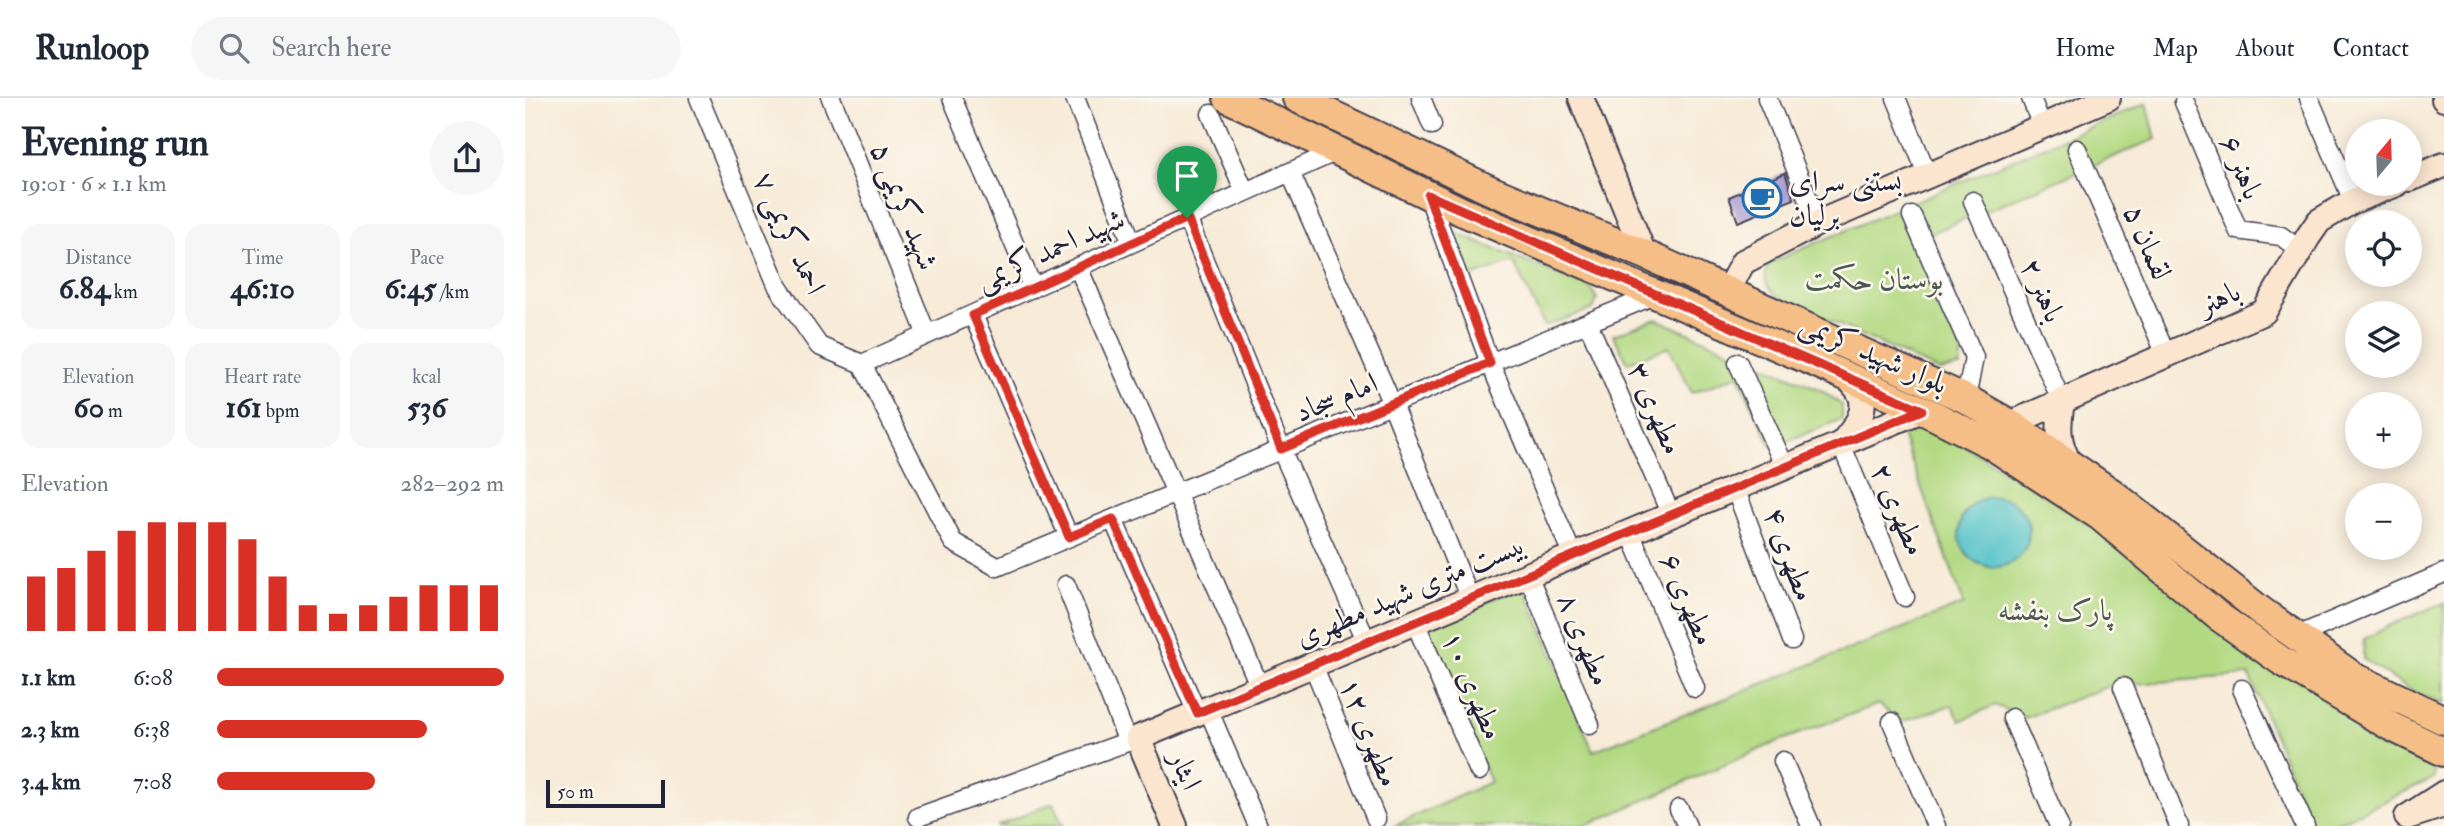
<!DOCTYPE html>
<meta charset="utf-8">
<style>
:root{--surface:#fff;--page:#f6f6f7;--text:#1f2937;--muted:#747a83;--line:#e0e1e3;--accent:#d93025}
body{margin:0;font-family:"IM FELL Double Pica",Amiri,serif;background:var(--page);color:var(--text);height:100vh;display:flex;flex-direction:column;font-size:26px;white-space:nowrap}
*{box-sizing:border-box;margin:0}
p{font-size:23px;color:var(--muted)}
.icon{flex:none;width:38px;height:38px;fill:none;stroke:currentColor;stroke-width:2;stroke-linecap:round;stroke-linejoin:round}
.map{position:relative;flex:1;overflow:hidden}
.side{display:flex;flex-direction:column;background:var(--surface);width:525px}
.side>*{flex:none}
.needle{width:46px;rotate:19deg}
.tools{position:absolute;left:1820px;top:21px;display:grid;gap:14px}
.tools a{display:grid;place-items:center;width:77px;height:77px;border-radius:50%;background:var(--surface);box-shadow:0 4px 18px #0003;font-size:35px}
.scale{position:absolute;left:21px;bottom:18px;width:119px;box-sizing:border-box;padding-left:7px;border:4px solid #22223b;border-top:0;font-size:19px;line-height:24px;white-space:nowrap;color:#22223b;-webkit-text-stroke:5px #fbf7ec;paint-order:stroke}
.pin{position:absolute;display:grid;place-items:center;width:60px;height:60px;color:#fff;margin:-72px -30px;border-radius:50% 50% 50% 0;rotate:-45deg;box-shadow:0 0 7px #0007}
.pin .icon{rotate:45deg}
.round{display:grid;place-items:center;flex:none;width:74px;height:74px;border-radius:37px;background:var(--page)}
.head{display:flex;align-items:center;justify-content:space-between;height:119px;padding:0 21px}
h1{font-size:38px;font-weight:700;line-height:52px}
.metrics{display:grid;grid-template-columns:repeat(3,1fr);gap:10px;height:119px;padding:7px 21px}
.metrics div{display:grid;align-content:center;border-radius:18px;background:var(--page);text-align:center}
.metrics b{font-size:30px;font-weight:700}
.metrics small{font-size:19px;font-weight:400}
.metrics p{font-size:19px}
.chart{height:196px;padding:14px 21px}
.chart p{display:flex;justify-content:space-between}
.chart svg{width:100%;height:126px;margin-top:7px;stroke:var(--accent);stroke-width:6}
ul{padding:0 21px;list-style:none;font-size:23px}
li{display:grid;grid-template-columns:112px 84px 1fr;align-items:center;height:52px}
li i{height:18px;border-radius:9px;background:var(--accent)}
header{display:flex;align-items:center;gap:42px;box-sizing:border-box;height:98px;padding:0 35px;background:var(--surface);border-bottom:2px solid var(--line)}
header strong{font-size:33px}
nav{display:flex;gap:38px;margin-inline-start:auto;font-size:24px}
.search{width:490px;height:63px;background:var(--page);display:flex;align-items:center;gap:18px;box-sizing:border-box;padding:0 24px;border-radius:38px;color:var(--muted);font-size:26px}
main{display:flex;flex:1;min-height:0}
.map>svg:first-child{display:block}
.green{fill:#b2d982;stroke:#6a7e5e;stroke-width:2}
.water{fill:#55c3c9;stroke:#3c7282;stroke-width:2}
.building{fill:#a99cd2}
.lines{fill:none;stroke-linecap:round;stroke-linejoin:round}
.street-casing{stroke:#424053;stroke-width:21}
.secondary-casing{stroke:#424053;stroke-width:28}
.primary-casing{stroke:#424053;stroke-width:32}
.street{stroke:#fff;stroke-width:18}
.secondary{stroke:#fbe5cf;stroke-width:24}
.primary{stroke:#f6be87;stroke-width:28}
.route-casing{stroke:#fff;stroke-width:14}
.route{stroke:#d93025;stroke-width:9}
.labels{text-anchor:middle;stroke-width:5;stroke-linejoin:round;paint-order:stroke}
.street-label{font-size:30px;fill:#22223b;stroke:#fbf7ec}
.poi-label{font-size:30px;fill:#22223b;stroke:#fbf7ec;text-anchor:start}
.park-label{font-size:30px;fill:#4d5950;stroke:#fbf7ec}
</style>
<header>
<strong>Runloop</strong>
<div class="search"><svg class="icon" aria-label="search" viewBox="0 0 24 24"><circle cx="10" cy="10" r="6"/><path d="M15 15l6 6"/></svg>Search here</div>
<nav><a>Home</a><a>Map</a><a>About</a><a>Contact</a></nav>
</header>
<main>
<section class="side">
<div class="head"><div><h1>Evening run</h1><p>19:01 · 6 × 1.1 km</p></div><a class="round"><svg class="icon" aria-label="share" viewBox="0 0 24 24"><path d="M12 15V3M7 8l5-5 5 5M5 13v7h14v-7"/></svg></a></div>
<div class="metrics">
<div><p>Distance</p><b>6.84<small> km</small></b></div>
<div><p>Time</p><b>46:10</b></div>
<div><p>Pace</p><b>6:45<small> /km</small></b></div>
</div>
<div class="metrics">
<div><p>Elevation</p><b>60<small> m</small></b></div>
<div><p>Heart rate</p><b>161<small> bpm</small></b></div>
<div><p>kcal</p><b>536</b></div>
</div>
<div class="chart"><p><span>Elevation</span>282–292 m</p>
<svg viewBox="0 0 160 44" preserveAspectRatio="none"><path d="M5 44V25M15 44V22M25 44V16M35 44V9M45 44V6M55 44V6M65 44V6M75 44V12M85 44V25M95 44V35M105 44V38M115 44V35M125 44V32M135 44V28M145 44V28M155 44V28"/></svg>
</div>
<ul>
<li><b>1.1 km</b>6:08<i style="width:100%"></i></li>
<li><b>2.3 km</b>6:38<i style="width:73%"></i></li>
<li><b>3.4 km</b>7:08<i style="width:55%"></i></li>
</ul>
</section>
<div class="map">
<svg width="1919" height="728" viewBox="0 0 1919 728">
<rect width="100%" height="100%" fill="#fbf7ec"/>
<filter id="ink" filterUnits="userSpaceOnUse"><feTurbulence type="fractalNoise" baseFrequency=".0143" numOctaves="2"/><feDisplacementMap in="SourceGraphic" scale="14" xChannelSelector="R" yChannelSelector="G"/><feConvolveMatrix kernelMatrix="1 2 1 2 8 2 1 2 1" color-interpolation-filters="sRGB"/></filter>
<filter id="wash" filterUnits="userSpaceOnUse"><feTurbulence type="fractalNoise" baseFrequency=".00686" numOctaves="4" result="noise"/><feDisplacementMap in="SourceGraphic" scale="28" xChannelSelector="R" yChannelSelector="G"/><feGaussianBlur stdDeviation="1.57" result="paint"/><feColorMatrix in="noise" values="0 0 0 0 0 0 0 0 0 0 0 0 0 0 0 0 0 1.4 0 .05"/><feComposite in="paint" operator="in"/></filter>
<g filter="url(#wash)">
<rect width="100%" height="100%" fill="#f7ebd8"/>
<path class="green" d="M 1622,5 L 1631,41 L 1392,141 L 1437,251 L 1435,269 L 1414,273 L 1252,198 C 1241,187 1237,181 1244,165 Z
M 925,133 L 1066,190 L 1072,201 L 1068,211 L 1020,228 L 988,164 L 941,181 Z
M 1131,221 L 1296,292 L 1317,307 L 1317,321 L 1247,349 L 1213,277 L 1167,295 L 1144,249 L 1103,264 L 1088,237 Z
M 1403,325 L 1571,429 L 1910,664 L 1909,680 L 1806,728 L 1787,728 L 1724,577 L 1584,588 L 1500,620 L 1470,607 L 1435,623 L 1427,607 L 1375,624 L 1354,606 L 1254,643 L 1060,728 L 869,728 L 965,684 L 899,531 L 999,488 L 1068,653 L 1439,506 L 1377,337 Z
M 1919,505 L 1919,605 L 1887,593 L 1838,561 L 1839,541 L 1868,526 Z
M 528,705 L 538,728 L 472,728 Z"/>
<path class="water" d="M1434 434a35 35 0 1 1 70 0a35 35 0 1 1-70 0Z"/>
<g id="blocks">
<path class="building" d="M 1260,75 L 1269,101 L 1213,124 L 1204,99 Z"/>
</g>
</g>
<g filter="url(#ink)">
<use href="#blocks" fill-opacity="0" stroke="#424053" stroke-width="2"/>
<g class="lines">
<g class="street-casing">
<path id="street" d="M 174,0 L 253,189 L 294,248 L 337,266
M 306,0 L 402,237
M 427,0 L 508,190
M 550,0 L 607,145
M 896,0 L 907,27
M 1242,0 L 1293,125
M 1371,0 L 1403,78
M 1506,0 L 1517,28
M 1784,0 L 1828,103
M 1659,4 L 1713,132 L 1756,138 L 1776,153
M 686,16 L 720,94
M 1552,51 L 1642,259
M 765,74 L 867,306 L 945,501
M 903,97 L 965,265 L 1048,458
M 1448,103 L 1537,304
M 1387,118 L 1449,259 L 1441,301
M 662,120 L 756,351 L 842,544
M 553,169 L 735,589
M 448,217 L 544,439
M 1063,225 L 1146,417
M 1213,265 L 1260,369
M 337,266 L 428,444 L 472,469 L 1132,196
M 337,266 L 812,53
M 1316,346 L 1380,499
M 1210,390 L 1267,542
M 588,421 L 672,615
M 1105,434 L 1170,590
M 1003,477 L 1065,627
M 541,487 L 603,644
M 890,524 L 954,673
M 1770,539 L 1919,475
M 788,567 L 851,721
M 1598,589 L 1654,728
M 1717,591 L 1780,728
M 683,611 L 733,728
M 1487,620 L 1534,728
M 1367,624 L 1411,728
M 1258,663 L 1286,728
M 1154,711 L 1162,728
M 393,719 L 613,640"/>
</g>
<g class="secondary-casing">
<path id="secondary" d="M 1056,0 L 1119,156
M 1919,0 L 1919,1
M 1885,81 L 1919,67
M 1202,194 L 1218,164 L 1293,125 L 1583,0
M 1537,304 C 1533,328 1532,344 1545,366
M 1485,326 L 1739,214 L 1783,139 L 1794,123 L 1828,103 L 1872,86
M 1316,346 C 1327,333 1344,314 1335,296 C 1332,289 1325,283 1321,278
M 1919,695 L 1882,719 L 1919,707
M 650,728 L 613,640 L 1397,312"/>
</g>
<g class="primary-casing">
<path id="primary" d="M 703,0 L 936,113 L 1289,264 L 1410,318 L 1465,346 L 1575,418 L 1693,518 L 1755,562 L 1865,628 L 1919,654
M 772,0 L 965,92 L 1119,156 L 1441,301 L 1485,326 L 1587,395 L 1736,513 L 1829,579 L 1919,622"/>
</g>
<use href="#street" class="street"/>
<use href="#secondary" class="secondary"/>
<use href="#primary" class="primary"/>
</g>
</g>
<g class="lines" filter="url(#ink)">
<g class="route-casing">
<path id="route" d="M 903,97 L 1397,312 L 672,615 L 588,421 L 544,439 L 448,217 L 662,120 L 756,351 L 965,265 Z"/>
</g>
<use href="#route" class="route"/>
</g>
<defs>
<g id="cafe-ring" transform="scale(2.0125)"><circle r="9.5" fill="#fbf7ec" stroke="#1f6fb2" stroke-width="1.5"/><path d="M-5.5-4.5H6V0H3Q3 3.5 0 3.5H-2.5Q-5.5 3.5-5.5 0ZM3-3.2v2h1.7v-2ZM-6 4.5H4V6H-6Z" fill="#1f6fb2"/></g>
</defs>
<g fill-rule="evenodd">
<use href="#cafe-ring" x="1237" y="100"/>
</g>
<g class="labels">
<g class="street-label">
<text transform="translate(1717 69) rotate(67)" y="10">باهنر ۶</text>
<text transform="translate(380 108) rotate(68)" y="10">شهید کریمی ۵</text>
<text transform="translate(265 135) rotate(65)" y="10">احمد کریمی ۷</text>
<text transform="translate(1623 144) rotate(67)" y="10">لقمان ۵</text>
<text transform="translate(525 151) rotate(-24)" y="10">شهید احمد کریمی</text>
<text transform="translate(1518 192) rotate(66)" y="10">باهنر ۲</text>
<text transform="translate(1694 200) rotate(-25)" y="10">باهنر</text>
<text transform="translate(1349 255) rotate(24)" y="10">بلوار شهید کریمی</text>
<text transform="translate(811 299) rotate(-22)" y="10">امام سجاد</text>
<text transform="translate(1131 310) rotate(67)" y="10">مطهری ۳</text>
<text transform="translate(1374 411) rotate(67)" y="10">مطهری ۲</text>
<text transform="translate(1265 456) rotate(70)" y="10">مطهری ۴</text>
<text transform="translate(885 492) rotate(-23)" y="10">بیست متری شهید مطهری</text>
<text transform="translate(1163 501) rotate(67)" y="10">مطهری ۶</text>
<text transform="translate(1060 541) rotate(68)" y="10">مطهری ۸</text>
<text transform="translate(948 587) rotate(67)" y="10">مطهری ۱۰</text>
<text transform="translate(845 634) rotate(68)" y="10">مطهری ۱۲</text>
<text transform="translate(661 672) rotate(67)" y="10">ایثار</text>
</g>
<g class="poi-label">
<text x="1264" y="93">بستنی سرای<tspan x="1264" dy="34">برلیان</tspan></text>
</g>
<g class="park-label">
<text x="1349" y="191">بوستان حکمت</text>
<text x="1530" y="522">پارک بنفشه</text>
</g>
</g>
</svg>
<div class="tools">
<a><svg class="needle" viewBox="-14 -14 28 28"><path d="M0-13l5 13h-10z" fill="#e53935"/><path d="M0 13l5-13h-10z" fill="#747a83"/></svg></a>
<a><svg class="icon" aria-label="locate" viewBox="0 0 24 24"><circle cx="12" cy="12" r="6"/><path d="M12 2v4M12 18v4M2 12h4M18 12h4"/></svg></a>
<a><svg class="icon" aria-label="layers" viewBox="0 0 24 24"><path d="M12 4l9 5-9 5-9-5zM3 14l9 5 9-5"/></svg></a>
<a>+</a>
<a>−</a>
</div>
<div class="scale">50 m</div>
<div class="pin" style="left:662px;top:120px;background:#1e9e55"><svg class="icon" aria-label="arrive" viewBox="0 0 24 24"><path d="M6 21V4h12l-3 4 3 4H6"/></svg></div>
</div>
</main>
